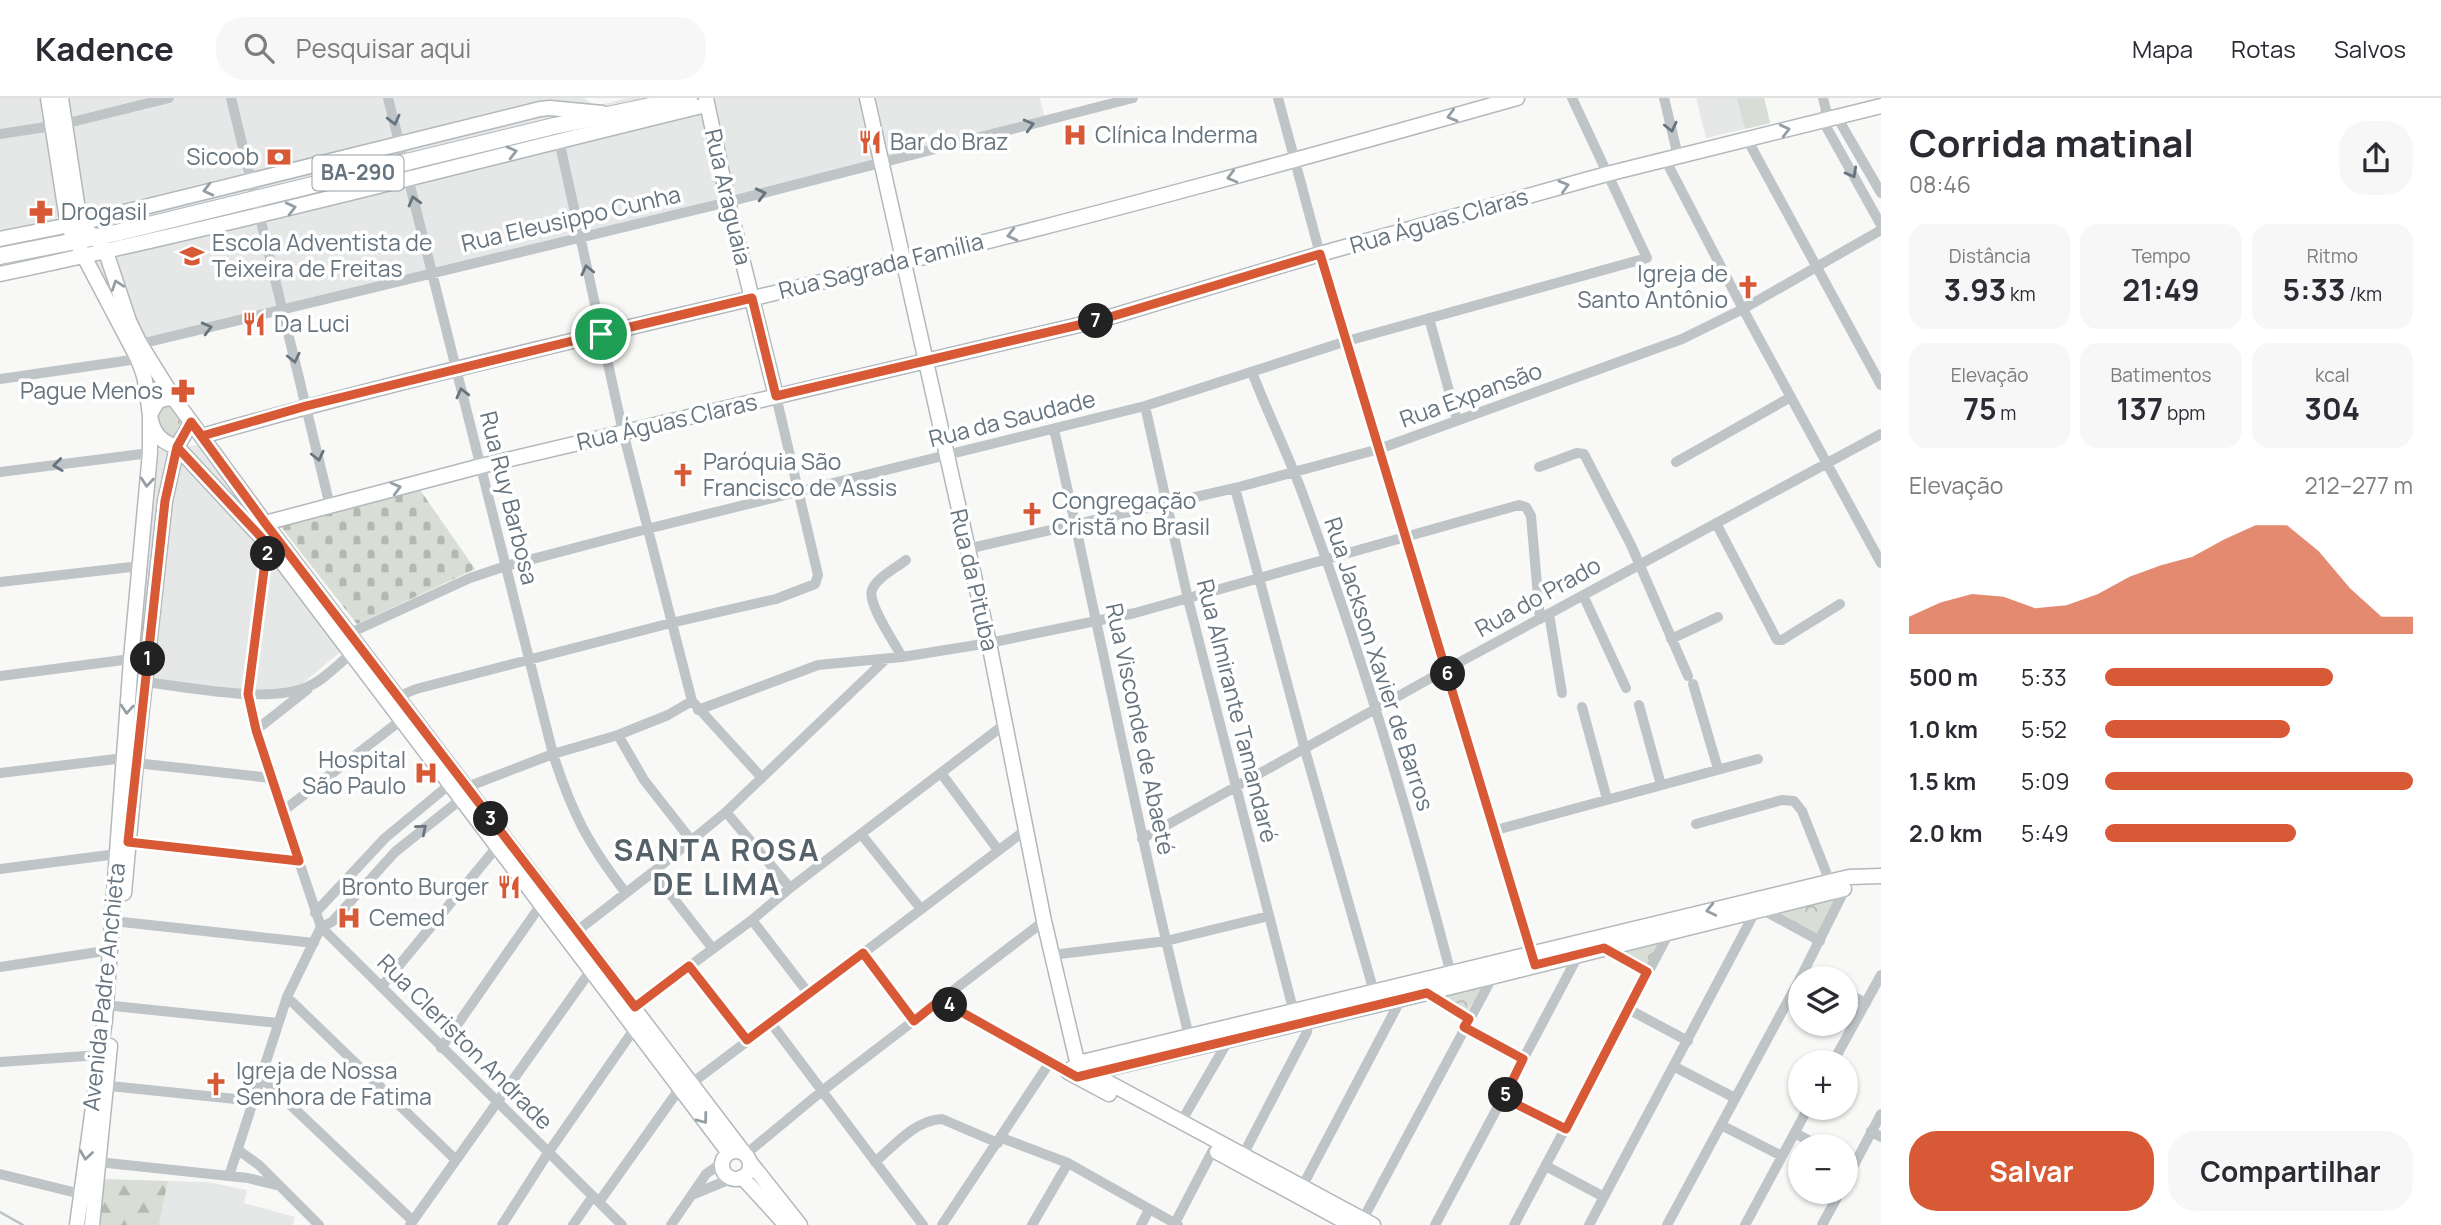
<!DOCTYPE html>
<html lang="pt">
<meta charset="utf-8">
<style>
:root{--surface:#fff;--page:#f7f7f7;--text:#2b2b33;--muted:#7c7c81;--line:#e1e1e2;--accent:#d85936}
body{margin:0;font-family:Manrope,sans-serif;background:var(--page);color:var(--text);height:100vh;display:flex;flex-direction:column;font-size:26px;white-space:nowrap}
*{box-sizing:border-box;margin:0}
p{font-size:23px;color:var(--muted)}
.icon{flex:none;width:38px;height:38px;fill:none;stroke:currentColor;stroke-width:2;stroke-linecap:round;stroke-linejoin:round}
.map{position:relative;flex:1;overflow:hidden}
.drawer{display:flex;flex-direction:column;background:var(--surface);width:560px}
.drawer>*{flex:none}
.fabs{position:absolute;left:1788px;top:868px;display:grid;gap:14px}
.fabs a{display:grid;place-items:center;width:70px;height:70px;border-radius:50%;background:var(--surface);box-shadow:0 2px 5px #0004;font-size:35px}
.pin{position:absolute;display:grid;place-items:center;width:60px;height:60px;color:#fff;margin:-30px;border:4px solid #fff;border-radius:50%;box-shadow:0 2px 7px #0007}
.km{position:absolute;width:35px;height:35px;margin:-18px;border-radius:50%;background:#222;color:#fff;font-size:19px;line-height:35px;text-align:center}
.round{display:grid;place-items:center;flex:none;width:74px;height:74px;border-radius:28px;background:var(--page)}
.headline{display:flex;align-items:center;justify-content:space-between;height:119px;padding:0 28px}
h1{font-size:38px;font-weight:700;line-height:52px}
.stats{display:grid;grid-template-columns:repeat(3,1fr);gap:10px;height:119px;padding:7px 28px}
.stats div{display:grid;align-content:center;border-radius:18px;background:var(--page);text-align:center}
.stats b{font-size:30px;font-weight:700}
.stats small{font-size:19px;font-weight:400}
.stats p{font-size:19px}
.chart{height:196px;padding:14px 28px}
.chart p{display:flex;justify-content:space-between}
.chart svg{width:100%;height:126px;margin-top:7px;fill:var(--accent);opacity:.7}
.button{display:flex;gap:14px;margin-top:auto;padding:14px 28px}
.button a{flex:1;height:80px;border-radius:28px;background:var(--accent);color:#fff;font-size:28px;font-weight:700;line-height:80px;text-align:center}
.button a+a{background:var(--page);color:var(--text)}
ul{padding:0 28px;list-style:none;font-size:23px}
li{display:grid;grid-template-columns:112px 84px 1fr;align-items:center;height:52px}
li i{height:18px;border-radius:9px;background:var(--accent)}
header{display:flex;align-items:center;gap:42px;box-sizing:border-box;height:98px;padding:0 35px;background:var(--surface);border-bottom:2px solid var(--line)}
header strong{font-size:33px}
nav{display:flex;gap:38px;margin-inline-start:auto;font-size:24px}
.search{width:490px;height:63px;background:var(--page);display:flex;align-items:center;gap:18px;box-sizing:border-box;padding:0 24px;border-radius:28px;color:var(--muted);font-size:26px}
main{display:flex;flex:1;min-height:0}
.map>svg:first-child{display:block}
.built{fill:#e6e7e7}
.forest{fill:url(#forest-firs)}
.cemetery{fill:url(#cemetery-stones)}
.park{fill:url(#park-crowns)}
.pitch{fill:#d8ddd5}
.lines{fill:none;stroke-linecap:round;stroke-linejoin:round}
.stream{stroke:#b9c4c8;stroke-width:2.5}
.secondary-casing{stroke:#b2b8bc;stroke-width:17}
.primary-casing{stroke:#b3b8bc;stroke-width:18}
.street{stroke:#bfc4c7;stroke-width:10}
.secondary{stroke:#fff;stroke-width:14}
.primary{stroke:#fff;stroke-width:16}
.oneway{stroke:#939ea5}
.oneway2{stroke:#65747f}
.route-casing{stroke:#fff;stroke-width:14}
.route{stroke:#d85936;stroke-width:9}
.labels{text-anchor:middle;stroke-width:7;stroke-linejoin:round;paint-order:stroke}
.shield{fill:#fff;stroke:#939ea5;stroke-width:2}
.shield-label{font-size:21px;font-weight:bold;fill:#65747f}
.poi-label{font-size:23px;fill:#65747f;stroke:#fff;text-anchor:start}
.street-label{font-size:23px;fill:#65747f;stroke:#fff}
.district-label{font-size:30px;font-weight:bold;letter-spacing:2px;fill:#56626a;stroke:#fff}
</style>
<header>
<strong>Kadence</strong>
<div class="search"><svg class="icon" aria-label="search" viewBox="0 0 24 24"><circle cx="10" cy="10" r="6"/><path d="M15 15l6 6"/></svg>Pesquisar aqui</div>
<nav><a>Mapa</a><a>Rotas</a><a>Salvos</a></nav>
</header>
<main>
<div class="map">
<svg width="1881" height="1127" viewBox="0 0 1881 1127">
<defs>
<pattern id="forest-firs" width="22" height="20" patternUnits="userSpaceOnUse" patternTransform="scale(1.75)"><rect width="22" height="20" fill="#d8ddd5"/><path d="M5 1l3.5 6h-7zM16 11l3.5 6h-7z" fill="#b3b8b2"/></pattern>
<pattern id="cemetery-stones" width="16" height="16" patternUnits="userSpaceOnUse" patternTransform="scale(1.75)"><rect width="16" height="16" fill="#d8ddd5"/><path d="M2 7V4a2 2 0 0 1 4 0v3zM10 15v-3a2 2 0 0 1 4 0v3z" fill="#b3b8b2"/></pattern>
<pattern id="park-crowns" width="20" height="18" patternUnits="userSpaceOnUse" patternTransform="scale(1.75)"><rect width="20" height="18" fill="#d8ddd5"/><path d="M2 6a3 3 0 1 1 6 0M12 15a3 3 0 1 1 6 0" fill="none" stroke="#b3b8b2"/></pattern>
</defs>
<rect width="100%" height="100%" fill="#f8f8f6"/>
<path class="built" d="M 0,0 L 583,0 L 594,6 L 604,6 L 627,0 L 1040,0 L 1047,28 L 877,63 L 127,252 L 68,137 L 0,151 Z
M 1696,0 L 1764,0 L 1770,25 L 1706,40 Z
M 198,347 L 351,545 L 296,591 L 257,594 L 135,580 L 159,352 Z
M 168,1083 L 207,1084 L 247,1092 L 244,1105 L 295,1119 L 293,1127 L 159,1127 Z"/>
<path class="forest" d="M 104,1081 L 168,1083 L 159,1127 L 99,1127 Z"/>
<path class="cemetery" d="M 418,389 L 475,471 L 357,526 L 281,429 Z"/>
<path class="park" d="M 173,305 L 186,325 L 175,345 L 158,333 L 157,309 Z
M 1838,796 L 1818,838 L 1776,815 Z
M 1660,843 L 1646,870 L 1619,852 Z
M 1485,884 L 1467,914 L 1438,897 Z"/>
<path class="pitch" d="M 1737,0 L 1764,0 L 1770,25 L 1745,31 Z"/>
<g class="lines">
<path class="stream" d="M 0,1114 L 23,1127"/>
<g class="secondary-casing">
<path id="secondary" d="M 48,0 L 68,128 L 138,261 C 140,268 144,275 145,283 C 152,310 143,339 177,349 L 273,452 L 729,1055
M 61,0 L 80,125 L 95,140 L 106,154 L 129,223 L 140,246 L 175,302 L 265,425 L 744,1055
M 706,0 L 728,104 L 776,298
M 867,0 L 989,545 L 1044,823 L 1076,959 L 1089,974 L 1373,1127
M 0,141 L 80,125 L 540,11 L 550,10 L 602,15
M 0,176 C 237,126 471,64 706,7
M 202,338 C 434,272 670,221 904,164 C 1110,114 1314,57 1517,0
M 265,425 L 481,368 L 1100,222 L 1320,156 L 1607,76 L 1881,8
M 124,795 L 136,665 L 165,403 L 177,349 L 191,325
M 1085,976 L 1427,895 L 1844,791
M 1109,996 L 1068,974 L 1078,965 L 1849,779 L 1881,778
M722 1067a14 14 0 1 1 28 0a14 14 0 1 1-28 0Z
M 1217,1054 L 1351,1127
M 750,1064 L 800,1127
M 742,1079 L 786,1127
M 77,1127 L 105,921 L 131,561 L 150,355 L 150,316 L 158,303 L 168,300 L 175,302
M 92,1127 L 110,948"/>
</g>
<g class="primary-casing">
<path id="primary" d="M 0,158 L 116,135 L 554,28 L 689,0"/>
</g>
<path class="street" d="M 231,0 L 330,408
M 388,0 L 553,656 C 572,715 588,746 626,795
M 1278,0 L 1320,156 L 1534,861
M 1664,0 L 1678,58
M 1823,0 L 1826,12 L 1823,23 L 1881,127
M 1832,16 L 1837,19 L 1881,95
M 64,26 L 169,0
M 0,36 L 52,28
M 1747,41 L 1881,287
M 559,42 L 623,334 L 692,603 L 762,680
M 1665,61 L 1743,211 L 1881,465
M 1429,220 L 1457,322
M 140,246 L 728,104 L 1133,0
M 1252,274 C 1268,316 1288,356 1303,397 C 1361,554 1409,715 1451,876
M 0,281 L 138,261
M 1145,308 L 1188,501 L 1295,919
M 1054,331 C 1100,533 1139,737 1189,938
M 1676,364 L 1791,299
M 1539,369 L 1577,355 L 1584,356 L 1631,447 L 1688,578
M 0,374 L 150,355
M 1235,390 L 1305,652 L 1374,894
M 1716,425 L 1777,542 L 1782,542 L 1840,506
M 967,451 L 1235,390 L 1379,351 L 1682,241 L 1743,211 L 1881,132
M 273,452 L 267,459 L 265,464 L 248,596 L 251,615 L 271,680 L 321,829 L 622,1127
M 0,484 L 140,468
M 1583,497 L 1626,590
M 1549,516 L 1562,595
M 350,535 L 470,480 L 506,468 L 647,431 L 1145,308 L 1347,243 L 1647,160 L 1572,0
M 1671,541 L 1718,519
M 902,559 C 895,545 867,506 872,492 C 876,480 896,470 906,462
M 0,578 L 131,561
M 145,584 C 189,589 267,606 307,589 C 323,583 337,567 351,556
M 1693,586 L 1718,671
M 397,599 L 416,591 L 671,525 L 776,501 L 815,486 L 818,477 L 776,298
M 1639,607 L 1661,687
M 1582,609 L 1607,701
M 698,612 L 818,567 L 902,559 L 989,545 L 1135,515 L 1519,407 L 1526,409 L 1531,418 L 1540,521
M 256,632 L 308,591
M 618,637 L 644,682 L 691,742
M 136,665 L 271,680
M 0,675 L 124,660
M 941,675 L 998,752
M 467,689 L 553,656 L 618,637 L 668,617 L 692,603
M 283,713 L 400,623
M 726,714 L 790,790
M 1696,726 L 1782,702 L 1794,703 L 1802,713 L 1830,784
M 1496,732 L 1758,661
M 861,736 L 921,811
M 1142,741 L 1447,571 L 1881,336
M 128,744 L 299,763
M 0,771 L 117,756
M 653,774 L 713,851
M 1763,812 L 1820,843
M 315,815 L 385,740 L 449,687
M 752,822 L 809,896
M 113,823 L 314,845
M 321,829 L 332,824 L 395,754 L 460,702
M 577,833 L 653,774 L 726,714 L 886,561
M 1605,850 L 1647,874
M 863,855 L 913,923
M 1052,857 L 1166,843 L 1269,818
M 689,868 L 747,941
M 0,869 L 111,852
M 1804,873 L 1818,880
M 382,888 L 496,750
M 1427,895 L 1469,921
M 1846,895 L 1866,905
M 287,899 L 456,1062
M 940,902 L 1068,974
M 114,908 L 278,925
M 634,909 L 752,822 L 790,790 L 1005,626
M 1628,911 L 1688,943
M 771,925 L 923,1127
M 1464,929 L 1523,961
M 441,950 L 540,808
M 0,964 L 100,957
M 1833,964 L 1881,877
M 1675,969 L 1735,1000
M 262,980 L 413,1123
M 692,985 L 1027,731
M 100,987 L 255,1003
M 1504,1000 L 1566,1031
M 1181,1024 L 1228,943
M 1721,1027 L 1782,1058
M 1871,1033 L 1881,1039
M 1795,1035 L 1819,1048
M 1002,1040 L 1068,1065 L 1178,1127
M 238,1052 L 259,1067 L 319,1127
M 746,1056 L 822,993 L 1044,823
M 1243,1057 L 1307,934 L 1309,918
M 98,1064 L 248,1080 L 280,1088
M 875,1064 C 894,1048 915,1022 942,1021 L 998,1045
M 1546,1068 L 1604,1099
M 0,1076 L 81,1096
M 229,1078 L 287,899 L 321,829
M 1846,1082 L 1881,1016
M 1302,1089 L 1401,901
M 694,1096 L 733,1080
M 599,1104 L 680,990
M 1363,1121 L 1493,878
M 1175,1125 L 1213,1052
M 410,1127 L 591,872
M 502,1127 L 548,1055 L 635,930
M 573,1127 L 593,1098
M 671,1127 L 706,1076 L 723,1064
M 942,1127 L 1050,964
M 1032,1127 L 1068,1065
M 1141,1127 L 1149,1112
M 1435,1127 L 1579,856
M 1514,1127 L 1669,835
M 1589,1127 L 1755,814
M 1667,1127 L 1804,873 L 1847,787
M 1745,1127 L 1808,1010
M 1822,1127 L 1840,1094"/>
<use href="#secondary" class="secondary"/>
<use href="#primary" class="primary"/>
</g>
<defs><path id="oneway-chevron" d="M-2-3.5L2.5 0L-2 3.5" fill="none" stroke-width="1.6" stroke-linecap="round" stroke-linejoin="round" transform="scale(1.75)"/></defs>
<g class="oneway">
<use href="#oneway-chevron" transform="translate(1452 18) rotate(164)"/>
<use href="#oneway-chevron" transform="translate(1785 32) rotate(-14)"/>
<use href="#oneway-chevron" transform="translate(512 54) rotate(-14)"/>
<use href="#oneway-chevron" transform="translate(1232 79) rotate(165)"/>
<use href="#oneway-chevron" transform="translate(1564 88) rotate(-16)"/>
<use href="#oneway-chevron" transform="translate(208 92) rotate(166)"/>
<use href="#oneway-chevron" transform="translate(291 110) rotate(-14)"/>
<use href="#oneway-chevron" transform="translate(1012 137) rotate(166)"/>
<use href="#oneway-chevron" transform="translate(117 187) rotate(-109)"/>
<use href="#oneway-chevron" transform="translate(147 384) rotate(95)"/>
<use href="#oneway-chevron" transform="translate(396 390) rotate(-15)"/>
<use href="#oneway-chevron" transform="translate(127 611) rotate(94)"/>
<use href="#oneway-chevron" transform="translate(1711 812) rotate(167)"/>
<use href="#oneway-chevron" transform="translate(703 1021) rotate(53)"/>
<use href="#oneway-chevron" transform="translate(86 1057) rotate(98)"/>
</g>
<g class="oneway2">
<use href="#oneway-chevron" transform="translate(394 22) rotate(76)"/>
<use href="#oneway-chevron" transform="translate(1029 27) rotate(-15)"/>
<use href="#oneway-chevron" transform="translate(1671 29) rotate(77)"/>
<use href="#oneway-chevron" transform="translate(1852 75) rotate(61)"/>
<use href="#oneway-chevron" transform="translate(761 96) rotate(-14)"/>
<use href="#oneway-chevron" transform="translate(414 103) rotate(-105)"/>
<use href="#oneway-chevron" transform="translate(587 172) rotate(-103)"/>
<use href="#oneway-chevron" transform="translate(207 230) rotate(-14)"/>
<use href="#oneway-chevron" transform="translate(294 260) rotate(77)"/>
<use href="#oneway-chevron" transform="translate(462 295) rotate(-104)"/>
<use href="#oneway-chevron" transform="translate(318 358) rotate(77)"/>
<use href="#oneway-chevron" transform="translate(58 367) rotate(173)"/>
<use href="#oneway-chevron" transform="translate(422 731) rotate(-40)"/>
</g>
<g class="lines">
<g class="route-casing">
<path id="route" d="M 601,236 L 306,308 L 202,338 L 191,324 L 177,349 L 165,403 L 128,744 L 299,763 L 256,632 L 248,596 L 265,464 L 267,458 L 273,452 L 177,349 L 191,324 L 265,425 L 635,909 L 689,868 L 747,942 L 863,855 L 914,923 L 940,902 L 1077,979 L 1427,895 L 1469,921 L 1464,929 L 1523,961 L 1504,1000 L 1566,1031 L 1647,874 L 1604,850 L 1535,867 L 1320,156 L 1100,222 L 776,298 L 752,200 L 601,236"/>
</g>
<use href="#route" class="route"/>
</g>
<defs>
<g id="hospital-bare" transform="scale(1.89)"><path d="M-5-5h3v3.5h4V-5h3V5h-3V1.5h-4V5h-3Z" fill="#d85936" stroke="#fff" stroke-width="2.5" paint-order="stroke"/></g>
<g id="restaurant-bare" transform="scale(1.89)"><path d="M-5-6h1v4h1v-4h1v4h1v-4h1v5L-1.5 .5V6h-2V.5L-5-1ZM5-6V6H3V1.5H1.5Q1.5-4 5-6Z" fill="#d85936" stroke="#fff" stroke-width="2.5" paint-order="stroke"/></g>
<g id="bank-bare" transform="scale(1.89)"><path d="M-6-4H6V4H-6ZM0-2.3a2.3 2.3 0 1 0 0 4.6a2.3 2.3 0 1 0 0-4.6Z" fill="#d85936" stroke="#fff" stroke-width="2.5" paint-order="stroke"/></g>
<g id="pharmacy-bare" transform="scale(1.89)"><path d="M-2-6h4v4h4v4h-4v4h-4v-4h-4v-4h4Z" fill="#d85936" stroke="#fff" stroke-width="2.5" paint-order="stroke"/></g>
<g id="school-bare" transform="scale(1.89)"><path d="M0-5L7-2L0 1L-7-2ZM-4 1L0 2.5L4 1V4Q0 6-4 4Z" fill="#d85936" stroke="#fff" stroke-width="2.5" paint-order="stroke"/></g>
<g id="church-bare" transform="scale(1.89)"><path d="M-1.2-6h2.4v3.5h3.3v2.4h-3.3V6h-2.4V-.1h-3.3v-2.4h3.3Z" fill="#d85936" stroke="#fff" stroke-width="2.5" paint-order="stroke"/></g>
</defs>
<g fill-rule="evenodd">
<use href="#hospital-bare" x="1075" y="37"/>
<use href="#restaurant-bare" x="870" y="44"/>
<use href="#bank-bare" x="279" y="59"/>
<use href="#pharmacy-bare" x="41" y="114"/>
<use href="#school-bare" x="192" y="158"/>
<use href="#church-bare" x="1748" y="189"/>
<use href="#restaurant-bare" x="254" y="226"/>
<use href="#pharmacy-bare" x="183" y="293"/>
<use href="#church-bare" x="683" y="377"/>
<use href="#church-bare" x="1032" y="416"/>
<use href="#hospital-bare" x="426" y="675"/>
<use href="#restaurant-bare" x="509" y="789"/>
<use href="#hospital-bare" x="349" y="820"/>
<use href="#church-bare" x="216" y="986"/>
</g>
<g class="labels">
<rect class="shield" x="312.5" y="57.5" width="91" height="35" rx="5"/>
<g class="shield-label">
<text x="358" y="82">BA-290</text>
</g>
<g class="poi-label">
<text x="1095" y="45">Clínica Inderma</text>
<text x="890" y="52">Bar do Braz</text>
<text x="259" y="67" text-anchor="end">Sicoob</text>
<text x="61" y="122">Drogasil</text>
<text x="212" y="153">Escola Adventista de<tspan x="212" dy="26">Teixeira de Freitas</tspan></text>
<text x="1728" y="184" text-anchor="end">Igreja de<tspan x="1728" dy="26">Santo Antônio</tspan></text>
<text x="274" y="234">Da Luci</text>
<text x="163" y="301" text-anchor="end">Pague Menos</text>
<text x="703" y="372">Paróquia São<tspan x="703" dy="26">Francisco de Assis</tspan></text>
<text x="1052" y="411">Congregação<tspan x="1052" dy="26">Cristã no Brasil</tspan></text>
<text x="406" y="670" text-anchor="end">Hospital<tspan x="406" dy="26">São Paulo</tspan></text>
<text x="489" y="797" text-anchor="end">Bronto Burger</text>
<text x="369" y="828">Cemed</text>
<text x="236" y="981">Igreja de Nossa<tspan x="236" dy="26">Senhora de Fatima</tspan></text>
</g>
<g class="street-label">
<text transform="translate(728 99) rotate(77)" y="8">Rua Araguaia</text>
<text transform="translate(571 121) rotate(-13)" y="8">Rua Eleusippo Cunha</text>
<text transform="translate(1439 123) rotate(-16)" y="8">Rua Águas Claras</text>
<text transform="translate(881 168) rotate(-14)" y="8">Rua Sagrada Família</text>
<text transform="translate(1471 297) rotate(-20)" y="8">Rua Expansão</text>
<text transform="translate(1012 321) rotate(-14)" y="8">Rua da Saudade</text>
<text transform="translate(667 324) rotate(-13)" y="8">Rua Águas Claras</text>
<text transform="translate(509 400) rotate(76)" y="8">Rua Ruy Barbosa</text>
<text transform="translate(974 482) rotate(77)" y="8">Rua da Pituba</text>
<text transform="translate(1538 499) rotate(-29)" y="8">Rua do Prado</text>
<text transform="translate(1379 566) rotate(72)" y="8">Rua Jackson Xavier de Barros</text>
<text transform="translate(1237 613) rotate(76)" y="8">Rua Almirante Tamandaré</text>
<text transform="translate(1140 631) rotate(78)" y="8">Rua Visconde de Abaeté</text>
<text transform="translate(104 889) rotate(-84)" y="8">Avenida Padre Anchieta</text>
<text transform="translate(465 944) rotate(45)" y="8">Rua Cleriston Andrade</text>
</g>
<g class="district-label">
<text x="717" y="763">SANTA ROSA<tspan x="717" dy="34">DE LIMA</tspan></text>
</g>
</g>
</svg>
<div class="fabs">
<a><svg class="icon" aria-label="layers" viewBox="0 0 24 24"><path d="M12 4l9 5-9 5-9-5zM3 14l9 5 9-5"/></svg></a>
<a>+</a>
<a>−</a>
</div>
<div class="pin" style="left:601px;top:236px;background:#1e9e55"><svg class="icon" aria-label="arrive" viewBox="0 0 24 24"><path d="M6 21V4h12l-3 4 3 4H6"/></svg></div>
<b class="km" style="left:148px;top:561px">1</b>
<b class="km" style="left:268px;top:456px">2</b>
<b class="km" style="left:491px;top:721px">3</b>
<b class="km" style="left:950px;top:907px">4</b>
<b class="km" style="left:1506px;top:997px">5</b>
<b class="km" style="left:1448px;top:576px">6</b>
<b class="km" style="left:1096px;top:223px">7</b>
</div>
<section class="drawer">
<div class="headline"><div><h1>Corrida matinal</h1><p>08:46</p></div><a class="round"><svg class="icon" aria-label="share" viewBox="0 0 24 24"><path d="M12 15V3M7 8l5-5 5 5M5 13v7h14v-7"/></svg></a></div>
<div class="stats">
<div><p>Distância</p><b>3.93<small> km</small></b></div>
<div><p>Tempo</p><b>21:49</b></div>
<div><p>Ritmo</p><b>5:33<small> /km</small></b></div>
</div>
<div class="stats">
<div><p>Elevação</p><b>75<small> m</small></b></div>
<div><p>Batimentos</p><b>137<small> bpm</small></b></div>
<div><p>kcal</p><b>304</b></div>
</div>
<div class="chart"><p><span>Elevação</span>212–277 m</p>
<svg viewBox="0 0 160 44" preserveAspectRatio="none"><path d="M0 44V38L10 33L20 30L30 31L40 35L50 34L60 30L70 24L80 20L90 17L100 11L110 6L120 6L130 15L140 28L150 38L160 38V44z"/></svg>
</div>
<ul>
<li><b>500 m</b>5:33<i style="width:74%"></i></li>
<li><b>1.0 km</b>5:52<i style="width:60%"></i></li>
<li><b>1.5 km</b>5:09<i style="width:100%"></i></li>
<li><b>2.0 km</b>5:49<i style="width:62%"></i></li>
</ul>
<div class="button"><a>Salvar</a><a>Compartilhar</a></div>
</section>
</main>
